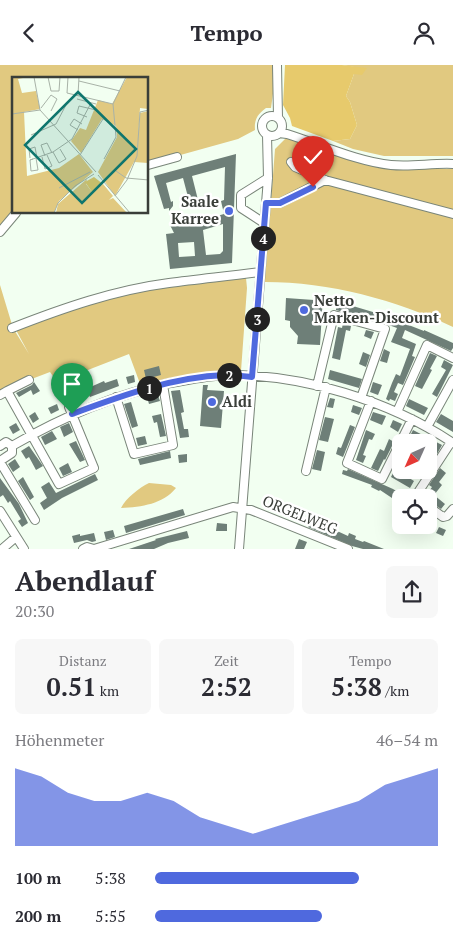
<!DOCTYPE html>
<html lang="de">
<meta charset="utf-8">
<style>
:root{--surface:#fff;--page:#f7f7f7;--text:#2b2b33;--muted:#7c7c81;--accent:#4f69de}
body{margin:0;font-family:"PT Serif",serif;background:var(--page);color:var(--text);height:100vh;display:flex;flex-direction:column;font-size:19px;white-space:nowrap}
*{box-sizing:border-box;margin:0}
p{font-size:16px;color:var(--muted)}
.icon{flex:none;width:28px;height:28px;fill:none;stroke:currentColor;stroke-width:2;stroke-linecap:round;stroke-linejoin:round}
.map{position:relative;height:484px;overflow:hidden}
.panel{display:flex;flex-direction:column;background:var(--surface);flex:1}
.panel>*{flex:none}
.needle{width:32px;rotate:225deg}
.tools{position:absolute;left:392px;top:369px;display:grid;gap:10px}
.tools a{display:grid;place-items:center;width:45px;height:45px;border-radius:8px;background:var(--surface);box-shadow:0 5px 20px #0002;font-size:25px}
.pin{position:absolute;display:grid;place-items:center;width:42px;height:42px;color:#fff;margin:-51px -21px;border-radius:50% 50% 50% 0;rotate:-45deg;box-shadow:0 0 5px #0007}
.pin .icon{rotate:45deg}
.km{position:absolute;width:25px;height:25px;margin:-12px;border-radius:50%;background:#222;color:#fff;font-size:14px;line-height:25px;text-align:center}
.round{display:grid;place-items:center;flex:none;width:52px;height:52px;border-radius:8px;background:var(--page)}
.head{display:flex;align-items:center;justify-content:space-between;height:85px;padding:0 15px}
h1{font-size:28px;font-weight:600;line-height:38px}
.stats{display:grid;grid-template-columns:repeat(3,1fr);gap:8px;height:85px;padding:5px 15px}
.stats div{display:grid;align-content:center;border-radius:8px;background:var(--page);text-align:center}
.stats b{font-size:25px;font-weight:600}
.stats small{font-size:14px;font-weight:400}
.stats p{font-size:14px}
.chart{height:140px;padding:10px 15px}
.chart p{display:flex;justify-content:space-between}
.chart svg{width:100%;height:90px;margin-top:5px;fill:var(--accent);opacity:.7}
ul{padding:0 15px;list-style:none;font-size:16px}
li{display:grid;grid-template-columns:80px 60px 1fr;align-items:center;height:38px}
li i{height:12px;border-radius:6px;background:var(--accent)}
header{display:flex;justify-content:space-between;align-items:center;height:65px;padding:0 15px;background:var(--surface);font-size:22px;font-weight:600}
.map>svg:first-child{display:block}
.green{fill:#e1c980}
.forest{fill:#e7ca6c}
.building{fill:#6e7f78;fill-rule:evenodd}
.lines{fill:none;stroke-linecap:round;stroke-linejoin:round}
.minor-casing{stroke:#798579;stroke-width:10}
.minor{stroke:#fff;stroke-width:8}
.route-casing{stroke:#fff;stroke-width:10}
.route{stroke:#4f69de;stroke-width:6}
.poi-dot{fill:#4f69de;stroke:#fff;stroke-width:2}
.labels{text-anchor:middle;stroke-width:5;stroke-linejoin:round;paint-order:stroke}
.poi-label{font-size:15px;font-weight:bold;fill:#3a3e39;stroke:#fff;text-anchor:start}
.street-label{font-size:15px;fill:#3a3e39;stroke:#fff}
.inset-road{fill:none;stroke:#a8b2a7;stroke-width:1}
.view{fill:#0f766e;fill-opacity:0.15;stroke:#0f766e;stroke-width:2.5}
.inset-edge{fill:none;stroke:#3a3e39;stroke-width:2.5}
</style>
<header><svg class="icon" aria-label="back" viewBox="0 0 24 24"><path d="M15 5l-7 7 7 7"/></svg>Tempo<svg class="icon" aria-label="person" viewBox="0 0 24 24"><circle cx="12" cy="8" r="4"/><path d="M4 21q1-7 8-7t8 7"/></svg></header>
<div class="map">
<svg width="453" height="484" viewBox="0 0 453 484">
<rect width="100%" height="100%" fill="#f2fff1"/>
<path class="green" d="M 0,0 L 277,0 L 271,43 L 266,43 C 258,49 254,54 255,65 L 238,74 L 148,99 L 148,14 L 14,14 L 14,147 L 0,163 Z
M 342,0 L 453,0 L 453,91 L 384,91 L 353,84 L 333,76 L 350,74 L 357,60 L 350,37 L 346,31 L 354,9 L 366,4 Z
M 287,72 L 371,101 L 389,104 L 453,104 L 453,262 C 394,234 326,216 260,217 L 266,202 L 275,84 Z
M 237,212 L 246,213 L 247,223 L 241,306 L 228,310 L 142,324 L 129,289 L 57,317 L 50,307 L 29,315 L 0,330 L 0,220 L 13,263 L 29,289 L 16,265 L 114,229 Z
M 149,418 L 171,420 L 176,423 C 163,439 142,442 121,443 C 126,433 139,423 149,418 Z"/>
<path class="forest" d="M 285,0 L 342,0 L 367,3 L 362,10 L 354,9 L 346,31 L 350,37 L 357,60 L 350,74 L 333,76 L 292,61 L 290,53 L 283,40 Z"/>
<path class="building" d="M 236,89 L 232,198 L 170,204 L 166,169 L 174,168 L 169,158 L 187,157 L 198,150 L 199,156 L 224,149 L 221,136 L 224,135 L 225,102 L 192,111 L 198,135 L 193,136 L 194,139 L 189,137 L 185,133 L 188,132 L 183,113 L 166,118 L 171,137 L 173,136 L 173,141 L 169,146 L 169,143 L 164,144 L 154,111 ZM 223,159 L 223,186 L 220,189 L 206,190 L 203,165 ZM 194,177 L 195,191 L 179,192 L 178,178 Z
M 315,231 L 323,231 L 320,280 L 297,279 L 298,271 L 290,262 L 290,256 L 285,255 L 286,233 L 314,235 Z
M 336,236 L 383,250 L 424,266 L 424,265 L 453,278 L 453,283 L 451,286 L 405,265 L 402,273 L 416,279 L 412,291 L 415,292 L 403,320 L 398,318 L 394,327 L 398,329 L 395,336 L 390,334 L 389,336 L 386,334 L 392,318 L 396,309 L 400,311 L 410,284 L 391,277 L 397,263 L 386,259 L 336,245 Z
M 343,258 L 351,261 L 350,266 L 346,265 L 340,295 L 332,293 L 338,262 L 342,263 Z
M 366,265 L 374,267 L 371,274 L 364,271 Z
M 384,284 L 390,287 L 387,298 L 380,296 Z
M 363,287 L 370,290 L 366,302 L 359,299 Z
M 430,288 L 437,291 L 430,304 L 432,305 L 422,324 L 415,321 Z
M 444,295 L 453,300 L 437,332 L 432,329 L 446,305 L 441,302 Z
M 159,301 L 161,310 L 146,314 L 144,305 Z
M 330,305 L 362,314 L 359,323 L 328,314 Z
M 134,310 L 135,317 L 128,319 L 126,312 Z
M 117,314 L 119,321 L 90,332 L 86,324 L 104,316 L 105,318 Z
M 34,317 L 40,326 L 33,330 L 31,325 L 19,332 L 16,328 L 32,320 Z
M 373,317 L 382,320 L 378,330 L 370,327 Z
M 203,320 L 208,320 L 207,325 L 224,326 L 221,363 L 200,361 Z
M 180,325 L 184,347 L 181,348 L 184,364 L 188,364 L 189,372 L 180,373 L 171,326 Z
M 78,328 L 81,335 L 73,338 L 70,331 Z
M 158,330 L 160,336 L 149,339 L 147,332 Z
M 330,333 L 335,334 L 333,343 L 327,342 Z
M 409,334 L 428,343 L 424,350 L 406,341 Z
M 131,337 L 138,361 L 132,363 L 124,339 Z
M 57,339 L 59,345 L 51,349 L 48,343 Z
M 353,340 L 362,343 L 359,350 L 351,347 Z
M 35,347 L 39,354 L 33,358 L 29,351 Z
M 373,347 L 386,351 L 382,360 L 370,355 Z
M 161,349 L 166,371 L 160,372 L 157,357 L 154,358 L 152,351 Z
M 441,349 L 453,356 L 453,367 L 436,357 Z
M 325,352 L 334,354 L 328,377 L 319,375 Z
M 393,355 L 402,359 L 398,367 L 390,362 Z
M 16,358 L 20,365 L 13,369 L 9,362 Z
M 69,358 L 73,367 L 64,372 L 60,362 Z
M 350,360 L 355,362 L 343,392 L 336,389 L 338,382 L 341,383 Z
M 366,365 L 375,369 L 372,375 L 369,374 L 363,390 L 366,391 L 363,398 L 356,395 Z
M 413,365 L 442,380 L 437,389 L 429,384 L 429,378 L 417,378 L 409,373 Z
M 52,366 L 57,374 L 45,380 L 41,372 Z
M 145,371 L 147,379 L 138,381 L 136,373 Z
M 389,374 L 394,377 L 385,395 L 384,394 L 378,406 L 371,403 L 380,384 L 384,386 Z
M 76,376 L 85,395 L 80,397 L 69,379 Z
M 29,381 L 43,401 L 36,405 L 29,392 L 26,394 L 21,386 Z
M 317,385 L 325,387 L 321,406 L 312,404 Z
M 170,386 L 171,393 L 140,400 L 138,394 Z
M 187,389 L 187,397 L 179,398 L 178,390 Z
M 401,392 L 401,408 L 414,416 L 410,423 L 391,412 Z
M 15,394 L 20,402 L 13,407 L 8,399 Z
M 68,398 L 72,407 L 63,411 L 59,403 Z
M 440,403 L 446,408 L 439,417 L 442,420 L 434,430 L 445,439 L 441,444 L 429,436 L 429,432 L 425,432 L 432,422 L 429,420 Z
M 348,404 L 393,424 L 401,429 L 401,439 L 380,425 L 379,426 L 371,422 L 372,420 L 342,409 L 343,405 L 347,406 Z
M 95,409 L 98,415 L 62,433 L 44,445 L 40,438 L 47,433 L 41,422 L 49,417 L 56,428 Z
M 23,412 L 34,432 L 30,435 L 18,416 Z
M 0,413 L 19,439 L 28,458 L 22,462 L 18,456 L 21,454 L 10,436 L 8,438 L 3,430 L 0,432 Z
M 183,444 L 185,450 L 126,468 L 124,461 Z
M 311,454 L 348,471 L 349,468 L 356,471 L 355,474 L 363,477 L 364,476 L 384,484 L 363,484 L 352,481 L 308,462 Z
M 217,458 L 227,459 L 227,466 L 216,466 Z
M 439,462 L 446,465 L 443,471 L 436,468 Z
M 113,465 L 115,472 L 106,475 L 104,467 Z
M 187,466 L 189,473 L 168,478 L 154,484 L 129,484 L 156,475 L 155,474 Z
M 94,468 L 96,476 L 92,477 L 87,475 L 74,478 L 72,471 L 80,469 L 80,471 Z
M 299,474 L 307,477 L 304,484 L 295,484 Z"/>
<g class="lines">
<g class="minor-casing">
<path id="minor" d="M 277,0 L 278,52
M262 61a10 10 0 1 1 20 0a10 10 0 1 1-20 0Z
M 279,68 L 287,69 C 319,79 359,97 391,100 C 412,102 432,98 453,99
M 291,97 L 295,102 L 325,115 L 453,149
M 148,100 L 177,92
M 266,138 L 280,138 L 325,115
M 264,158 L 241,143 L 241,130 L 268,113
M 0,167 L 16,148
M 12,263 C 63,243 115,225 169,218 C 199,214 230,211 260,207
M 317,321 L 334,250 L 385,264 L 361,333
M 7,326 L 29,315
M 0,330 L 7,326 L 59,419 L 94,403 L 69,342
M 116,332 L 134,389 L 173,380 L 163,320
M 371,336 L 347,398 L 382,414 L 412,354
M 397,347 L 427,280 L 453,293
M 427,362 L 453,315
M 0,381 L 6,377 L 12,381 C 62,352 113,330 170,318 C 188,315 207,311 226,310 C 303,309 390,336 453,378
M 0,396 L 12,388 L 12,381
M 0,397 L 35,455
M 306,406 L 326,322
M 416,432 L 415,432 L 451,377
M 429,442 L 443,452 L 447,451 L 453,444
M 0,446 L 24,484
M 2,484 L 16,472
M 83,484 L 87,482 L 94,484 L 233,442 L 251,445 L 348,484
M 239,484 L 268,113 L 267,70"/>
</g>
<use href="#minor" class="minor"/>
</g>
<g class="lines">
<g class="route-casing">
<path id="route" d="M 72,349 C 121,331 172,312 225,310 C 234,310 243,311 252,312 L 266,138 L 280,138 L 313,122"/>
</g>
<use href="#route" class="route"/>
</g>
<g class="poi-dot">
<circle cx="229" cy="146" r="5"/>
<circle cx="304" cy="245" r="5"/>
<circle cx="212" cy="337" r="5"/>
</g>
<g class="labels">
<g class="poi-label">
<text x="219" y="142" text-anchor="end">Saale<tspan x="219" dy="17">Karree</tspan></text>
<text x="314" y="241">Netto<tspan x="314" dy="17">Marken-Discount</tspan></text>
<text x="222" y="342">Aldi</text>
</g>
<g class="street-label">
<text transform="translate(300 450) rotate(22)" y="5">ORGELWEG</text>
</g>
</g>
<g transform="translate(12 12)">
<rect width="136" height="136" fill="#f2fff1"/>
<path d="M 0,0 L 16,0 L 6,2 L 10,16 L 24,14 L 28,32 L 12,35 L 15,99 L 47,91 L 67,77 L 81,95 L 47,124 L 42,136 L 0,136 ZM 115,0 L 136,0 L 136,32 L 128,31 L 126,63 L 128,36 L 136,34 L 136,86 L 122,85 L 103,119 L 86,95 L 105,60 L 104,49 L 90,42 L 69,76 L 59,64 L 68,51 L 74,53 L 86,23 L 100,27 ZM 75,102 L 74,107 L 80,115 L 91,107 L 101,119 L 97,123 L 101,121 L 115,136 L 44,136 L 46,127 Z" fill="#e1c980"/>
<path d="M 82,100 L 91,107 L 80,115 L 73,105 Z" fill="#e7ca6c"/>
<path class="inset-road" d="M 22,0 L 28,33 L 84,95M 36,0 L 39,14 L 47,14 L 48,0M 56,0 L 55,16 L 101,27M 67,4 L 108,14M 66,18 L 67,0M 65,22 L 84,27M 29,31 L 39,18 L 45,22 L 39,34M 0,37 L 28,33M 75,40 L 65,36 L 67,29 L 84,33M 66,53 L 58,48 L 62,42 L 70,47M 19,58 L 44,47 L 55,26M 41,75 L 47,86 L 54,82 L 48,72M 68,78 L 91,42M 33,79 L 29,68 L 35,66 L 40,76M 30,80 L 33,92 L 40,89 L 35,78M 18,81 L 17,72 L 23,70 L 25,81M 21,82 L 18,83 L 41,75 L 60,62 L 79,26M 92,82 L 104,60 L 101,27 L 114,0M 18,83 L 19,94 L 26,93 L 24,81M 104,94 L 114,101 L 137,103M 86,98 L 118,136M 47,111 L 78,95M 103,119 L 115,103 L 125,79 L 128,35 L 137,33M 42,136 L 46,126 L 63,109 L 82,97"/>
<path class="view" d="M 66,15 L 124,72 L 70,126 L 13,68 Z"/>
<rect width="136" height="136" class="inset-edge"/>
</g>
</svg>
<div class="tools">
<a><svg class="needle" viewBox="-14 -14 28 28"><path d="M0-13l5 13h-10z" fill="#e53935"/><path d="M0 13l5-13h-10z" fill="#7c7c81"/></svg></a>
<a><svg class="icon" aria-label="locate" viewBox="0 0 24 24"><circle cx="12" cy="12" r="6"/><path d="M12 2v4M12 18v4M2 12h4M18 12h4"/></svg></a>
</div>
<div class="pin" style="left:72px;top:349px;background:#1e9e55"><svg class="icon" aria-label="arrive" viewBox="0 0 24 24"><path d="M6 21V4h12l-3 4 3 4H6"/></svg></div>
<div class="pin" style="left:313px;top:122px;background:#d93025"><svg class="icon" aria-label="check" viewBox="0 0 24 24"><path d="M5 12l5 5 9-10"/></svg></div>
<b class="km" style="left:149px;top:323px">1</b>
<b class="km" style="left:229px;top:310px">2</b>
<b class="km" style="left:257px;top:254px">3</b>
<b class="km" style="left:263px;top:173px">4</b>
</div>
<section class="panel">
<div class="head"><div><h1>Abendlauf</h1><p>20:30</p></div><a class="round"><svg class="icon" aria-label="share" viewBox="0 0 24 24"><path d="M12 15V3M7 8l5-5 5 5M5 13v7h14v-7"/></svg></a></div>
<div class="stats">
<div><p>Distanz</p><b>0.51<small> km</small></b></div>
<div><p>Zeit</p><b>2:52</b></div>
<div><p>Tempo</p><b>5:38<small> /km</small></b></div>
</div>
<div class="chart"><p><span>Höhenmeter</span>46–54 m</p>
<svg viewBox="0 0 160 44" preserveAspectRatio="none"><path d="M0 44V6L10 10L20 18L30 22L40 22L50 18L60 22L70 30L80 34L90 38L100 34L110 30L120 26L130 22L140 14L150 10L160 6V44z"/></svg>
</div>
<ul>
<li><b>100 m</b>5:38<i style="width:72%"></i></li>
<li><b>200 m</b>5:55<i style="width:59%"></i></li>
</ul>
</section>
